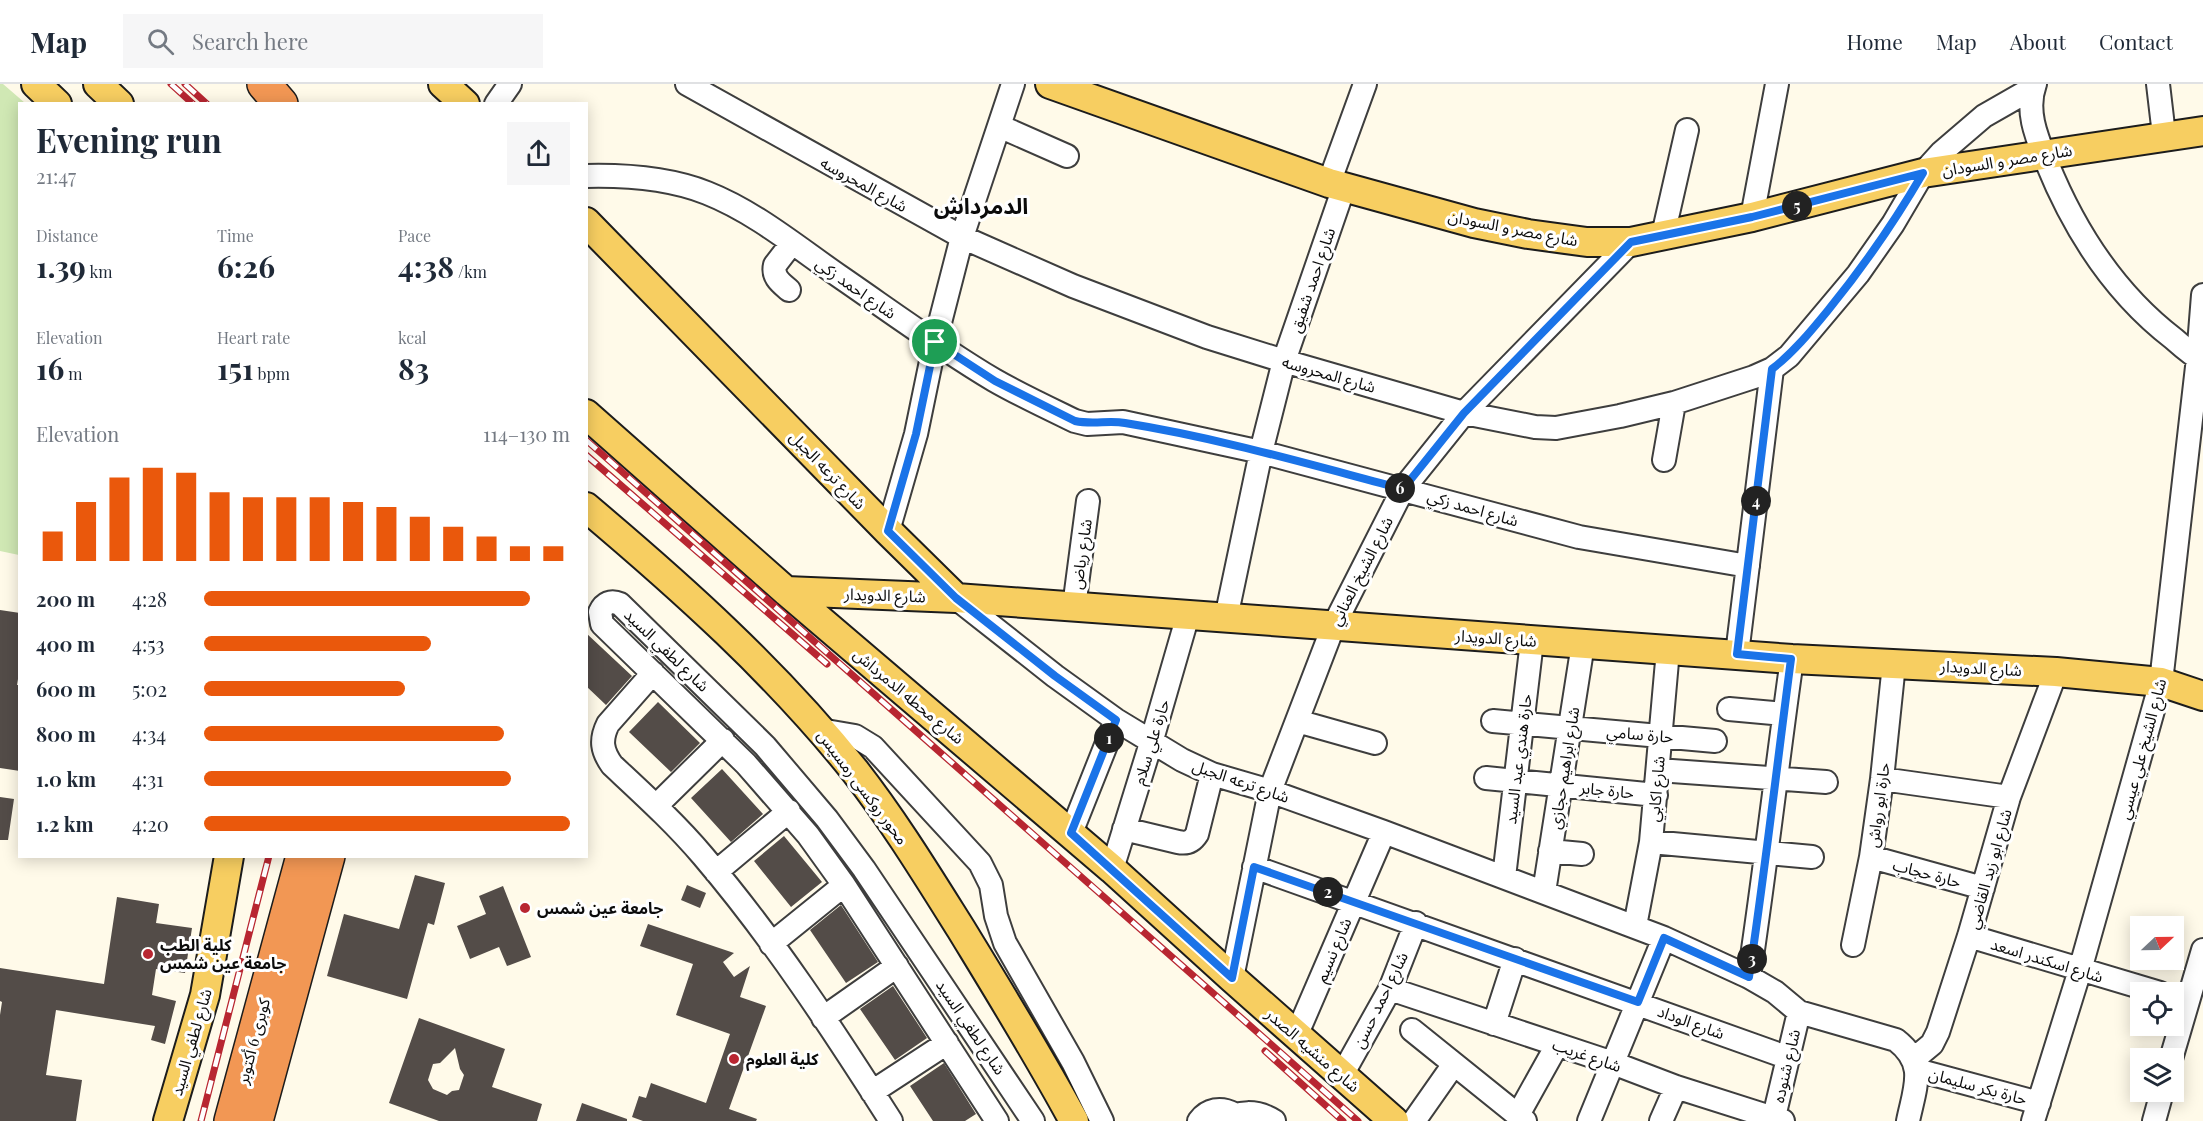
<!DOCTYPE html>
<meta charset="utf-8">
<style>
:root{--surface:#fff;--page:#f6f6f7;--text:#1f2937;--muted:#747a83;--line:#e0e1e3;--accent:#ea580c}
body{margin:0;font-family:"Playfair Display","Noto Sans Arabic",serif;background:var(--page);color:var(--text);height:100vh;display:flex;flex-direction:column;font-size:22px;white-space:nowrap}
*{box-sizing:border-box;margin:0}
p{font-size:20px;color:var(--muted)}
.icon{flex:none;width:33px;height:33px;fill:none;stroke:currentColor;stroke-width:2;stroke-linecap:round;stroke-linejoin:round}
.map{position:relative;flex:1;overflow:hidden}
.sheet{position:absolute;left:18px;top:18px;width:570px;height:756px;display:flex;flex-direction:column;background:var(--surface);border-radius:0px;box-shadow:0 3px 15px #0003}
.sheet>*{flex:none}
.needle{width:39px;rotate:68deg}
.buttons{position:absolute;left:2130px;top:832px;display:grid;gap:12px}
.buttons a{display:grid;place-items:center;width:54px;height:54px;border-radius:0px;background:var(--surface);box-shadow:0 3px 15px #0003;font-size:30px}
.pin{position:absolute;display:grid;place-items:center;width:51px;height:51px;color:#fff;margin:-26px;border:3px solid #fff;border-radius:50%;box-shadow:0 2px 6px #0007}
.km{position:absolute;width:30px;height:30px;margin:-15px;border-radius:50%;background:#222;color:#fff;font-size:16px;line-height:30px;text-align:center}
.round{display:grid;place-items:center;flex:none;width:63px;height:63px;border-radius:0px;background:var(--page)}
.summary{display:flex;align-items:center;justify-content:space-between;height:102px;padding:0 18px}
h1{font-size:33px;font-weight:700;line-height:45px}
.stats{display:grid;grid-template-columns:repeat(3,1fr);gap:9px;height:102px;padding:6px 18px}
.stats div{display:grid;align-content:center}
.stats b{font-size:30px;font-weight:700}
.stats small{font-size:16px;font-weight:400}
.stats p{font-size:16px}
.chart{height:168px;padding:12px 18px}
.chart p{display:flex;justify-content:space-between}
.chart svg{width:100%;height:108px;margin-top:6px;stroke:var(--accent);stroke-width:6}
ul{padding:0 18px;list-style:none;font-size:20px}
li{display:grid;grid-template-columns:96px 72px 1fr;align-items:center;height:45px}
li i{height:15px;border-radius:8px;background:var(--accent)}
header{display:flex;align-items:center;gap:36px;box-sizing:border-box;height:84px;padding:0 30px;background:var(--surface);border-bottom:2px solid var(--line)}
header strong{font-size:28px}
nav{display:flex;gap:33px;margin-inline-start:auto;font-size:21px}
.search{width:420px;height:54px;background:var(--page);display:flex;align-items:center;gap:15px;box-sizing:border-box;padding:0 21px;border-radius:0px;color:var(--muted);font-size:22px}
.map>svg:first-child{display:block}
.green{fill:#d0e8b4}
.building{fill:#534c48;fill-rule:evenodd}
.lines{fill:none;stroke-linecap:round;stroke-linejoin:round}
.minor-casing{stroke:#3e3e3e;stroke-width:26}
.major-casing{stroke:#1c1c1c;stroke-width:32}
.highway-casing{stroke:#1c1c1c;stroke-width:36}
.minor{stroke:#fff;stroke-width:22}
.major{stroke:#f7ce61;stroke-width:28}
.highway{stroke:#f29754;stroke-width:33}
.rail-casing{stroke:#b82631;stroke-width:7}
.rail{stroke:#fff;stroke-width:4.5;stroke-dasharray:14;stroke-linecap:butt}
.route-casing{stroke:#fff;stroke-width:12}
.route{stroke:#1a73e8;stroke-width:8}
.poi-dot{fill:#b82631;stroke:#fff;stroke-width:2}
.labels{text-anchor:middle;stroke-width:6;stroke-linejoin:round;paint-order:stroke}
.street-label{font-size:16px;fill:#0b0b0b;stroke:#fff}
.poi-label{font-size:16px;font-weight:bold;fill:#0b0b0b;stroke:#fff;text-anchor:start}
.district-label{font-size:22px;font-weight:bold;fill:#0b0b0b;stroke:#fff}
</style>
<header>
<strong>Map</strong>
<div class="search"><svg class="icon" aria-label="search" viewBox="0 0 24 24"><circle cx="10" cy="10" r="6"/><path d="M15 15l6 6"/></svg>Search here</div>
<nav><a>Home</a><a>Map</a><a>About</a><a>Contact</a></nav>
</header>
<div class="map">
<svg width="2203" height="1037" viewBox="0 0 2203 1037">
<rect width="100%" height="100%" fill="#fffae9"/>
<path class="green" d="M 0,0 L 3,0 L 25,19 L 20,20 L 19,471 L 0,467 Z"/>
<path class="building" d="M 0,526 L 20,529 L 20,583 L 17,601 L 20,601 L 20,687 L 0,684 Z
M 586,549 L 632,592 L 606,621 L 586,602 Z
M 658,618 L 700,659 L 671,688 L 629,648 Z
M 722,685 L 763,730 L 731,758 L 691,714 Z
M 0,713 L 14,715 L 8,756 L 0,756 Z
M 784,752 L 822,798 L 791,823 L 754,777 Z
M 415,791 L 445,799 L 434,841 L 428,839 L 407,915 L 327,892 L 344,830 L 399,845 Z
M 687,801 L 706,809 L 700,824 L 681,816 Z
M 503,802 L 531,873 L 507,882 L 499,863 L 470,875 L 457,842 L 486,830 L 479,812 Z
M 117,813 L 159,820 L 156,839 L 192,844 L 185,889 L 156,885 L 152,911 L 176,917 L 165,960 L 151,956 L 155,942 L 56,926 L 46,991 L 82,996 L 76,1037 L 0,1037 L 0,931 L 2,918 L 0,917 L 0,884 L 104,900 Z
M 841,821 L 878,878 L 846,899 L 810,846 Z
M 648,840 L 734,869 L 723,878 L 734,893 L 750,882 L 740,913 L 766,922 L 729,1025 L 757,1035 L 756,1037 L 643,1037 L 632,1033 L 639,1012 L 646,1014 L 651,999 L 706,1019 L 730,950 L 676,931 L 693,880 L 640,862 Z
M 893,902 L 927,954 L 895,976 L 860,925 Z
M 419,934 L 505,965 L 492,1003 L 542,1020 L 537,1037 L 439,1037 L 389,1019 ZM 455,964 L 460,985 L 464,991 L 459,1006 L 452,1007 L 447,1011 L 433,1005 L 428,996 L 433,980 L 440,979 Z
M 944,979 L 976,1030 L 965,1037 L 933,1037 L 910,1002 Z
M 582,1019 L 627,1035 L 627,1037 L 576,1037 Z"/>
<g class="lines">
<g class="minor-casing">
<path id="minor" d="M 687,0 L 962,153 L 1073,202 L 1207,253 L 1284,277 L 1464,329 L 1535,343 L 1556,344 L 1620,332 L 1674,319 L 1754,293 L 1772,285 L 1789,272 L 1858,190 L 1893,140 L 1923,89 L 1942,68 L 1984,32 L 2033,4
M 2035,0 C 2025,27 2037,54 2047,79 C 2075,148 2114,209 2174,255 C 2183,263 2192,271 2203,277
M 2158,0 L 2164,51
M 496,20 L 510,0
M 999,42 L 1067,72
M 586,92 C 628,91 669,94 707,109 C 755,128 797,163 839,192 C 890,227 940,264 994,296 C 1020,311 1048,324 1075,337 L 1087,340 L 1123,338 L 1261,368 L 1579,453 L 1748,482
M 1329,99 L 1365,0
M 1752,133 L 1777,0
M 1663,151 L 1687,46
M 789,206 C 781,199 772,193 775,181 L 792,159
M 1664,376 L 1674,319
M 888,447 L 916,350 L 935,258 L 962,153 L 1013,0
M 956,514 L 1055,592 L 1116,636 L 1182,676 L 1212,690 L 1270,707 L 1384,748 L 1664,854 L 1749,893 L 1775,908 L 1799,928 L 1896,956 C 1927,980 1915,1003 1908,1037
M 1074,523 L 1088,417
M 1226,534 L 1261,368 L 1284,277 L 1344,103
M 1737,570 L 1772,285
M 653,589 L 608,640 C 600,656 602,667 612,681 C 643,710 675,739 703,772 C 773,854 833,946 891,1037
M 1729,625 L 1784,630
M 1297,637 L 1375,659
M 1493,637 L 1715,657
M 820,646 L 855,652 L 873,663 L 980,779 L 991,801 L 996,832 L 1005,859 L 1073,978 L 1102,1037
M 1658,686 L 1826,698
M 1486,694 L 1656,711
M 1882,695 L 2009,713
M 656,722 L 723,656
M 1124,745 L 1178,758 C 1187,760 1192,758 1197,750 L 1212,690
M 1071,749 L 1116,636
M 1651,758 L 1812,773
M 1550,767 L 1582,770
M 1871,773 L 1983,804
M 1254,783 L 1789,974
M 1112,785 L 1151,659 L 1188,531
M 716,788 L 789,727
M 1504,793 L 1532,557
M 1544,808 L 1583,560
M 1635,842 L 1651,758 L 1668,566
M 1969,852 L 2160,909
M 771,860 L 844,801
M 1853,861 L 1871,773 L 1882,695 L 1894,580
M 1749,893 C 1765,787 1777,681 1792,575
M 1232,894 L 1270,707 L 1333,543 L 1403,405 L 1464,329 L 1631,158
M 1390,905 L 1613,979 L 1676,1003 L 1783,1037
M 823,934 L 897,882
M 1494,940 L 1515,875
M 1412,946 L 1525,1037
M 1296,952 L 1384,748
M 1914,975 L 1932,960 L 1938,948 L 1969,852 L 2009,713 L 2056,588
M 2171,975 L 2203,866
M 1917,986 L 2039,1019
M 1342,991 L 1390,905 L 1416,839
M 872,1008 L 947,959
M 1518,1031 L 1557,961
M 997,1037 L 844,801 L 808,751 L 746,680 L 602,540 L 600,528 C 604,519 611,516 620,520 L 765,662 L 827,735 L 864,785 L 1033,1037
M 1199,1037 C 1208,1025 1221,1023 1234,1030
M 1222,1037 C 1238,1027 1257,1026 1274,1037
M 1414,1037 L 1454,980
M 1589,1037 L 1664,854
M 1661,1037 L 1676,1003
M 1773,1037 L 1799,928
M 2033,1037 L 2080,886 L 2161,598 L 2198,274 L 2203,211
M 2154,1037 L 2162,1008"/>
</g>
<g class="major-casing">
<path id="major" d="M 36,0 L 57,20
M 98,0 L 119,20
M 443,0 L 465,20
M 1050,0 L 1329,99 L 1474,139 L 1528,150 L 1587,158 L 1631,158 L 1752,133 L 1923,89 L 2203,47
M 586,138 L 888,447 L 956,514
M 586,330 L 786,507 L 1112,785 L 1232,894 L 1394,1037
M 586,423 C 682,504 776,588 855,687 C 894,737 927,791 961,845 C 1000,909 1039,972 1074,1037
M 786,507 L 956,514 L 1792,575 L 2056,588 L 2161,598 L 2203,612
M 168,1037 L 205,911 L 229,772"/>
</g>
<g class="highway-casing">
<path id="highway" d="M 264,0 L 281,20
M 231,1037 L 303,772
M 256,1037 L 328,772"/>
</g>
<use href="#minor" class="minor"/>
<use href="#major" class="major"/>
<use href="#highway" class="highway"/>
<g class="rail-casing">
<path id="rail" d="M 171,0 L 193,20
M 185,0 L 207,20
M 586,356 L 1358,1037
M 586,371 L 827,580
M 1265,967 L 1343,1037
M 201,1037 L 269,772"/>
</g>
<use href="#rail" class="rail"/>
</g>
<g class="lines">
<g class="route-casing">
<path id="route" d="M 1923,89 C 1895,137 1864,182 1829,225 C 1811,247 1794,268 1772,285 L 1737,570 L 1791,575 C 1777,681 1765,787 1749,893 L 1664,854 L 1638,918 L 1254,783 L 1232,894 L 1071,749 L 1116,636 L 1055,592 L 956,514 L 888,447 L 916,350 L 935,258 L 995,297 L 1075,337 C 1093,341 1108,336 1125,339 C 1219,354 1311,381 1403,405 L 1464,329 L 1631,158 L 1752,133 Z"/>
</g>
<use href="#route" class="route"/>
</g>
<g class="poi-dot">
<circle cx="525" cy="824" r="6"/>
<circle cx="148" cy="870" r="6"/>
<circle cx="734" cy="975" r="6"/>
</g>
<g class="labels">
<g class="street-label">
<text transform="translate(2007 76) rotate(-9)" y="6">شارع مصر و السودان</text>
<text transform="translate(864 100) rotate(29)" y="6">شارع المحروسه</text>
<text transform="translate(1513 144) rotate(11)" y="6">شارع مصر و السودان</text>
<text transform="translate(1312 196) rotate(-71)" y="6">شارع احمد شفيق</text>
<text transform="translate(856 204) rotate(35)" y="6">شارع احمد زكي</text>
<text transform="translate(1329 290) rotate(16)" y="6">شارع المحروسه</text>
<text transform="translate(828 386) rotate(46)" y="6">شارع ترعه الجبل</text>
<text transform="translate(1473 424) rotate(16)" y="6">شارع احمد زكي</text>
<text transform="translate(1081 470) rotate(-82)" y="6">شارع رياض</text>
<text transform="translate(1361 487) rotate(-63)" y="6">شارع الشيخ العناني</text>
<text transform="translate(885 511) rotate(2)" y="6">شارع الدويدار</text>
<text transform="translate(1496 554) rotate(4)" y="6">شارع الدويدار</text>
<text transform="translate(667 566) rotate(44)" y="6">شارع لطفي السيد</text>
<text transform="translate(1981 584) rotate(3)" y="6">شارع الدويدار</text>
<text transform="translate(909 612) rotate(40)" y="6">شارع محطه الدمرداش</text>
<text transform="translate(1640 650) rotate(5)" y="6">حارة سامي</text>
<text transform="translate(1151 658) rotate(-73)" y="6">حارة علي سلام</text>
<text transform="translate(2142 665) rotate(-75)" y="6">شارع الشيخ علي عيسي</text>
<text transform="translate(1518 675) rotate(-83)" y="6">حارة هندي عبد السيد</text>
<text transform="translate(1564 684) rotate(-81)" y="6">شارع ابراهيم حجازي</text>
<text transform="translate(1241 697) rotate(19)" y="6">شارع ترعه الجبل</text>
<text transform="translate(863 703) rotate(53)" y="6">محور روكسى رمسيس</text>
<text transform="translate(1656 705) rotate(-85)" y="6">شارع اكابي</text>
<text transform="translate(1607 706) rotate(6)" y="6">حارة جابر</text>
<text transform="translate(1878 721) rotate(-82)" y="6">حارة ابو رواش</text>
<text transform="translate(1989 785) rotate(-74)" y="6">شارع ابو زيد القاضي</text>
<text transform="translate(1927 789) rotate(15)" y="6">حارة حجاب</text>
<text transform="translate(1333 866) rotate(-67)" y="6">شارع نسيم</text>
<text transform="translate(2047 876) rotate(17)" y="6">شارع اسكندر اسعد</text>
<text transform="translate(1380 916) rotate(-64)" y="6">شارع احمد حسن</text>
<text transform="translate(1691 938) rotate(20)" y="6">شارع الوداد</text>
<text transform="translate(971 943) rotate(56)" y="6">شارع لطفي السيد</text>
<text transform="translate(253 957) rotate(-75)" y="6">كوبرى 6 أكتوبر</text>
<text transform="translate(191 958) rotate(-74)" y="6">شارع لطفي السيد</text>
<text transform="translate(1313 966) rotate(41)" y="6">شارع منشيه الصدر</text>
<text transform="translate(1587 971) rotate(19)" y="6">شارع غريب</text>
<text transform="translate(1786 982) rotate(-77)" y="6">شارع شنوده</text>
<text transform="translate(1978 1002) rotate(15)" y="6">حارة بكر سليمان</text>
</g>
<g class="poi-label">
<text x="537" y="830">جامعة عين شمس</text>
<text x="160" y="867">كلية الطب<tspan x="160" dy="18">جامعة عين شمس</tspan></text>
<text x="746" y="981">كلية العلوم</text>
</g>
<g class="district-label">
<text x="981" y="130">الدمرداش</text>
</g>
</g>
</svg>
<div class="buttons">
<a><svg class="needle" viewBox="-14 -14 28 28"><path d="M0-13l5 13h-10z" fill="#e53935"/><path d="M0 13l5-13h-10z" fill="#747a83"/></svg></a>
<a><svg class="icon" aria-label="locate" viewBox="0 0 24 24"><circle cx="12" cy="12" r="6"/><path d="M12 2v4M12 18v4M2 12h4M18 12h4"/></svg></a>
<a><svg class="icon" aria-label="layers" viewBox="0 0 24 24"><path d="M12 4l9 5-9 5-9-5zM3 14l9 5 9-5"/></svg></a>
</div>
<div class="pin" style="left:935px;top:258px;background:#1e9e55"><svg class="icon" aria-label="arrive" viewBox="0 0 24 24"><path d="M6 21V4h12l-3 4 3 4H6"/></svg></div>
<b class="km" style="left:1109px;top:654px">1</b>
<b class="km" style="left:1328px;top:808px">2</b>
<b class="km" style="left:1752px;top:875px">3</b>
<b class="km" style="left:1756px;top:417px">4</b>
<b class="km" style="left:1797px;top:122px">5</b>
<b class="km" style="left:1400px;top:404px">6</b>
<section class="sheet">
<div class="summary"><div><h1>Evening run</h1><p>21:47</p></div><a class="round"><svg class="icon" aria-label="share" viewBox="0 0 24 24"><path d="M12 15V3M7 8l5-5 5 5M5 13v7h14v-7"/></svg></a></div>
<div class="stats">
<div><p>Distance</p><b>1.39<small> km</small></b></div>
<div><p>Time</p><b>6:26</b></div>
<div><p>Pace</p><b>4:38<small> /km</small></b></div>
</div>
<div class="stats">
<div><p>Elevation</p><b>16<small> m</small></b></div>
<div><p>Heart rate</p><b>151<small> bpm</small></b></div>
<div><p>kcal</p><b>83</b></div>
</div>
<div class="chart"><p><span>Elevation</span>114–130 m</p>
<svg viewBox="0 0 160 44" preserveAspectRatio="none"><path d="M5 44V32M15 44V20M25 44V10M35 44V6M45 44V8M55 44V16M65 44V18M75 44V18M85 44V18M95 44V20M105 44V22M115 44V26M125 44V30M135 44V34M145 44V38M155 44V38"/></svg>
</div>
<ul>
<li><b>200 m</b>4:28<i style="width:89%"></i></li>
<li><b>400 m</b>4:53<i style="width:62%"></i></li>
<li><b>600 m</b>5:02<i style="width:55%"></i></li>
<li><b>800 m</b>4:34<i style="width:82%"></i></li>
<li><b>1.0 km</b>4:31<i style="width:84%"></i></li>
<li><b>1.2 km</b>4:20<i style="width:100%"></i></li>
</ul>
</section>
</div>
